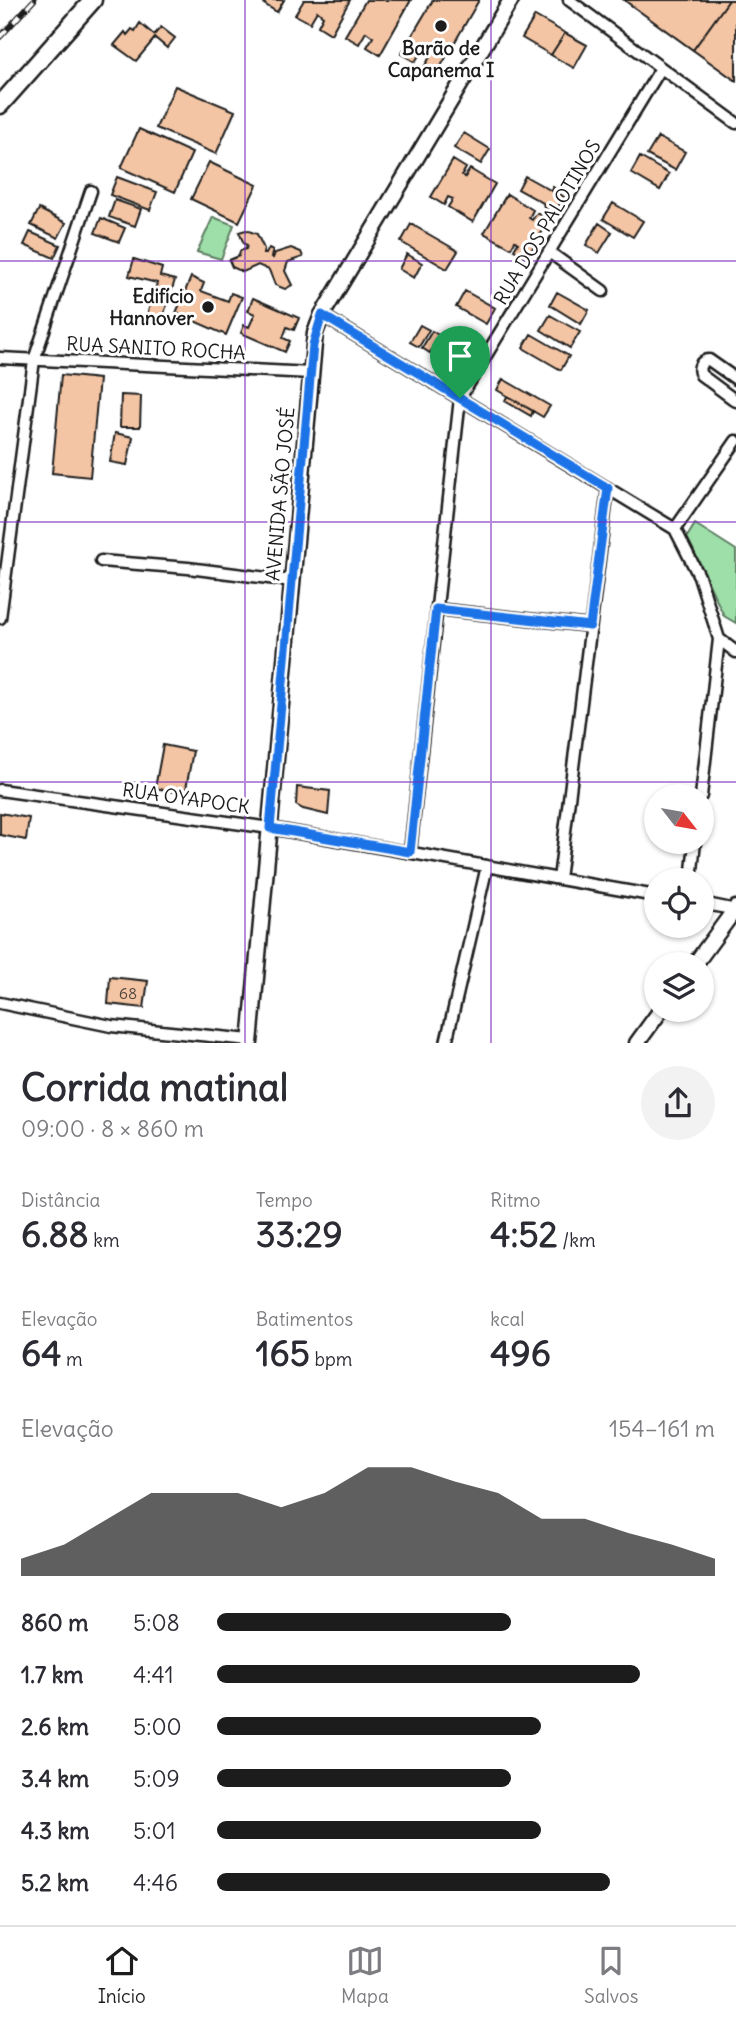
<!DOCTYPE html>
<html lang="pt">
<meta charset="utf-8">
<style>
:root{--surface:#fff;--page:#f2f2f3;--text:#2b2b33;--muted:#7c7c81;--line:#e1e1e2;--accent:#1c1c1c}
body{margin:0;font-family:Delius,sans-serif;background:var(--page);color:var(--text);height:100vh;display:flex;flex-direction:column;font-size:26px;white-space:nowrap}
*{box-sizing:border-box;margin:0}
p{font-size:23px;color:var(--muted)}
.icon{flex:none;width:38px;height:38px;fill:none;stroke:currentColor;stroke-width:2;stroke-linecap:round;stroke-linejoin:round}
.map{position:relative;height:1043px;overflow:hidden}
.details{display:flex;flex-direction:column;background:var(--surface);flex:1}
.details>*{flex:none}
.needle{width:46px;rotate:121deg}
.fabs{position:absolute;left:644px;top:784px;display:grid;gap:14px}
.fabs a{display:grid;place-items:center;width:70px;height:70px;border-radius:50%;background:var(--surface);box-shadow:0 2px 5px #0004;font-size:35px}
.pin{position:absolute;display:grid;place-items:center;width:60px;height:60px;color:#fff;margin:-72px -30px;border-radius:50% 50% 50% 0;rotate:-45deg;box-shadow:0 0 7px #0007}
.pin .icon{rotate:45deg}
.round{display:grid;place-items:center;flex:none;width:74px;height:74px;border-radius:37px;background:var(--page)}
.head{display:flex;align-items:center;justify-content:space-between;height:119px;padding:0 21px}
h1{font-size:38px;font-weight:800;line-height:52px}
.stats{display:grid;grid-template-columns:repeat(3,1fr);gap:10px;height:119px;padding:7px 21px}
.stats div{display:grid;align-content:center}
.stats b{font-size:35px;font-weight:800}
.stats small{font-size:19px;font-weight:400}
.stats p{font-size:19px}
.chart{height:196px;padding:14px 21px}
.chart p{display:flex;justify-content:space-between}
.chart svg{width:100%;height:126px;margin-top:7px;fill:var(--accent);opacity:.7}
ul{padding:0 21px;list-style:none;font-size:23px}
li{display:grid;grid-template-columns:112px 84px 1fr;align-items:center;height:52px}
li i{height:18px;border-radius:9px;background:var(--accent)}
.tab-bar{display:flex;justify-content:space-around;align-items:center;height:98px;border-top:2px solid var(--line);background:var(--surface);font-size:19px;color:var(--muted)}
.tab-bar a{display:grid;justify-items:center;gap:4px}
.tab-bar .on{color:var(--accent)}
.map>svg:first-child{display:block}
.green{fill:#9edfa9;stroke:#5d7e62;stroke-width:2}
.building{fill:#f4c5a4;stroke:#1c1c1c;stroke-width:2}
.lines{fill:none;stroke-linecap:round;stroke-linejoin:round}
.street-casing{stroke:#1c1c1c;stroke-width:15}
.secondary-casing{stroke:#1c1c1c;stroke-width:19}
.primary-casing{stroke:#1c1c1c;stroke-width:21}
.street{stroke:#fff;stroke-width:10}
.secondary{stroke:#fff;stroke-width:14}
.primary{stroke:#fff;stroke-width:16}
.rail-casing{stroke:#1c1c1c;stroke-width:6}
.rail{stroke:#fff;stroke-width:3.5;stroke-dasharray:10;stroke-linecap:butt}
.route-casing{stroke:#fff;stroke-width:14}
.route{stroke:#1a73e8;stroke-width:9}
.grid{fill:none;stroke:#7b2cbf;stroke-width:2;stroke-opacity:0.55}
.poi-dot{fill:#1c1c1c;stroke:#fff;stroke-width:2.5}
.labels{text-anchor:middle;stroke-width:6;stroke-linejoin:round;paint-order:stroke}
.number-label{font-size:16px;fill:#52463e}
.poi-label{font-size:19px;font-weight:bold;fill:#1c1c1c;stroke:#fff}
.street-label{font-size:19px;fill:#1c1c1c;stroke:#fff}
</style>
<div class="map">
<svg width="736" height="1043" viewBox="0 0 736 1043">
<rect width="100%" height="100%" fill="#fff"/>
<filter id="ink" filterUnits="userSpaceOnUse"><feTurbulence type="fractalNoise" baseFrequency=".0143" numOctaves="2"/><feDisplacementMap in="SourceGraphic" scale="14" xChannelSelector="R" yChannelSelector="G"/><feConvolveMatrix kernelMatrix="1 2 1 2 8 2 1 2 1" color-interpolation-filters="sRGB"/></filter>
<g filter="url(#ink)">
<path class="green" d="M 213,217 L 234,225 L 221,259 L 197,252 Z
M 695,524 L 736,550 L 736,623 L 724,616 L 687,537 Z"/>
<path class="building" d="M 267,0 L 284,0 L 277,12 L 264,4 Z
M 304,0 L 350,0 L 331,34 L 318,26 L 323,16 L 317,11 L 310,23 L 295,15 Z
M 366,0 L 411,0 L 380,55 L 367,47 L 373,37 L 366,32 L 359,44 L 345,36 Z
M 433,0 L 479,0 L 437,73 L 424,67 L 430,57 L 421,52 L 415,62 L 401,54 Z
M 624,0 L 729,0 L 693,50 Z
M 729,0 L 736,0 L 736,81 L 693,50 Z
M 535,16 L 565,33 L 551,55 L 522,38 Z
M 140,23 L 154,35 L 161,27 L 175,38 L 167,48 L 155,38 L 136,61 L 114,45 L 125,32 L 127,35 L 132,29 L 135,31 Z
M 565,33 L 587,45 L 574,68 L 551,55 Z
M 175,86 L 235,111 L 216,154 L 156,128 Z
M 139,129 L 192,153 L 175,192 L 121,168 Z
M 464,133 L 490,149 L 481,164 L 454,148 Z
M 658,137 L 685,152 L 675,170 L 647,155 Z
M 640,157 L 669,174 L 660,190 L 631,173 Z
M 453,160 L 466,168 L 462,175 L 465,177 L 470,169 L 495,184 L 473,222 L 448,207 L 453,199 L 448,197 L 444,205 L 431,197 Z
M 209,162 L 257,185 L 239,222 L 191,199 Z
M 525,176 L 552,191 L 553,187 L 561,192 L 560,194 L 564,197 L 554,213 L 544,207 L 543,203 L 518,189 Z
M 117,177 L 157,192 L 150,210 L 110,195 Z
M 507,194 L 533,210 L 529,218 L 532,220 L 537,213 L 549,220 L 527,258 L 514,250 L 518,243 L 515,241 L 511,248 L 484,233 Z
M 115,200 L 141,209 L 135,226 L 109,217 Z
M 613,203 L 643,221 L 633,237 L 603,219 Z
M 39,209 L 66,223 L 58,238 L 31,225 Z
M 101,218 L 125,228 L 119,242 L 95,233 Z
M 599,223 L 612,232 L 599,253 L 586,245 Z
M 411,224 L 458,251 L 447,269 L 401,242 Z
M 246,230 L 257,234 L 264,249 L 263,254 L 266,254 L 269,248 L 273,250 L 271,257 L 273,258 L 275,253 L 291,248 L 301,252 L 303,257 L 288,262 L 285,271 L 292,285 L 285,289 L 275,285 L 269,270 L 258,265 L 243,272 L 232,267 L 229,260 L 239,256 L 240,251 L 246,249 L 247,245 L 244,244 L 239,232 Z
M 30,232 L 60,245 L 54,258 L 24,245 Z
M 407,254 L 422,263 L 414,278 L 399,269 Z
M 134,259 L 162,268 L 160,276 L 175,280 L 161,323 L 145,321 L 157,283 L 129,276 Z
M 191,277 L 204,283 L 201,291 L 228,301 L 231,293 L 242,297 L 226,335 L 176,313 Z
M 465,291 L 495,308 L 486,324 L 456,307 Z
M 557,292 L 589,310 L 581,324 L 550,305 Z
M 253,298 L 299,318 L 294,330 L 287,327 L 283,338 L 290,341 L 285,352 L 241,333 L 244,325 L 249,327 L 255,314 L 248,311 Z
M 550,315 L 580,332 L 570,348 L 541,330 Z
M 420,325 L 429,330 L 419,347 L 410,342 Z
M 432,331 L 440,336 L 430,353 L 422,348 Z
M 531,334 L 569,356 L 561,370 L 523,348 Z
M 442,339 L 451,344 L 441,360 L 433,355 Z
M 454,344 L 463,349 L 453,366 L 445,361 Z
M 61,375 L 99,379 L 90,477 L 52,473 Z
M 503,379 L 550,406 L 543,417 L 497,390 Z
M 121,395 L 141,396 L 140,427 L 120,427 Z
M 507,396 L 533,411 L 531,416 L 505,401 Z
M 115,433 L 133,437 L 127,465 L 110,462 Z
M 163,745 L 193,751 L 185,794 L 155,788 Z
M 297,787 L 330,791 L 328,815 L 303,809 L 296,805 Z
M 0,813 L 29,818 L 26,840 L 0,835 Z
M 110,977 L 148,981 L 144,1008 L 108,1004 Z"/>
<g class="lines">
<g class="street-casing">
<path id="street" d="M 569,0 L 736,123
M 549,252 L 603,291
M 322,315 L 675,529 L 699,576 L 719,639 L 701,796
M 0,358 L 311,373
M 736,379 L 709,360 C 701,360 697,368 701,375 L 736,401
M 675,529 L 736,441
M 101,561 L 188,568 L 292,581
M 436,609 L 590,626
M 0,618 L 34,360 L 91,191
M 719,639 L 736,652
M 0,790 L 270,828 L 656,896
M 410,852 L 460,398 L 661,68
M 559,879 L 608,488
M 691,880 L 695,842
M 702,903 L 736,910
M 0,1003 L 111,1026 L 250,1040
M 446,1043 L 487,866"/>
</g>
<g class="secondary-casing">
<path id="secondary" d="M 695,964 L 736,908
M 250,1043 L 315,333 L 322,315 L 511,0
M 637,1043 L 661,1010"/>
</g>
<g class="primary-casing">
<path id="primary" d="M 0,105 L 93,0"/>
</g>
<use href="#street" class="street"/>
<use href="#secondary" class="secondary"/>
<use href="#primary" class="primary"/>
<g class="rail-casing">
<path id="rail" d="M 0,37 L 34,0"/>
</g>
<use href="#rail" class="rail"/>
</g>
</g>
<g class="lines" filter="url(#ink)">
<g class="route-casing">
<path id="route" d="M 322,315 L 608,488 L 590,626 L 436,609 L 410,852 L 270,828 L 313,345 Z"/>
</g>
<use href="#route" class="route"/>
</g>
<path class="grid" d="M 245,0 L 245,1043M 491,0 L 491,1043M 0,261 L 736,261M 0,522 L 736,522M 0,782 L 736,782"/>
<g class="poi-dot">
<circle cx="441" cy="26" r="7"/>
<circle cx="208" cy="307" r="7"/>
</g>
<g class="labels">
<g class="number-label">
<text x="128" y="999">68</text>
</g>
<g class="poi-label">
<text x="441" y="55">Barão de<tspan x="441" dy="22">Capanema I</tspan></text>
<text x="194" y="303" text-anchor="end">Edifício<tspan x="194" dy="22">Hannover</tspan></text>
</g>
<g class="street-label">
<text transform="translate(547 222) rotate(-59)" y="7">RUA DOS PALOTINOS</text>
<text transform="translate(156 348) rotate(3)" y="7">RUA SANITO ROCHA</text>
<text transform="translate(280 494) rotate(-85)" y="7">AVENIDA SÃO JOSÉ</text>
<text transform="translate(186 798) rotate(8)" y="7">RUA OYAPOCK</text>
</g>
</g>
</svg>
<div class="fabs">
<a><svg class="needle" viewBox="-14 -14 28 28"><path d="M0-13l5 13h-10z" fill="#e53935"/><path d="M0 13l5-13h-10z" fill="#7c7c81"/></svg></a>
<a><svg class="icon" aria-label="locate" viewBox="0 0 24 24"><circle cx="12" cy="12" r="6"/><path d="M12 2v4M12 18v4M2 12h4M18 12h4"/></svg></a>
<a><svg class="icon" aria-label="layers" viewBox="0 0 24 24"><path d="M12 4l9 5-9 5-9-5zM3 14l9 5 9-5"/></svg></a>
</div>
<div class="pin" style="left:460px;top:398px;background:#1e9e55"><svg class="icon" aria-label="arrive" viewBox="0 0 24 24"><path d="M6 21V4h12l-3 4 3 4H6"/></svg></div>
</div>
<section class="details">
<div class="head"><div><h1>Corrida matinal</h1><p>09:00 · 8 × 860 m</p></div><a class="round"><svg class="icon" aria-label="share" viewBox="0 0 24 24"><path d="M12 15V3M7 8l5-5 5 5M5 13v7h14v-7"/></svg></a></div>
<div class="stats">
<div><p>Distância</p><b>6.88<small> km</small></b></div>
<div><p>Tempo</p><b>33:29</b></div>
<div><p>Ritmo</p><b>4:52<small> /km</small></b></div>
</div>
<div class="stats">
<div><p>Elevação</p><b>64<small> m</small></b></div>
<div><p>Batimentos</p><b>165<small> bpm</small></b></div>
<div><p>kcal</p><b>496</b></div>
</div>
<div class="chart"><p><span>Elevação</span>154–161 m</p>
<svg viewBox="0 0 160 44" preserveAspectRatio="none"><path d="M0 44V38L10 33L20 24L30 15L40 15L50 15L60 20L70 15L80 6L90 6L100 11L110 15L120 24L130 24L140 29L150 33L160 38V44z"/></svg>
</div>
<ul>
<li><b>860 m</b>5:08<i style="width:59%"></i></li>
<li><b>1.7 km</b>4:41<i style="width:85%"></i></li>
<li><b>2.6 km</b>5:00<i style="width:65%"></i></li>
<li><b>3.4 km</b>5:09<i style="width:59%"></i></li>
<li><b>4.3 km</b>5:01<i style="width:65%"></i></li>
<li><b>5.2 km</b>4:46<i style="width:79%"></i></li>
</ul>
</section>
<nav class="tab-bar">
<a class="on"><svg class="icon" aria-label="home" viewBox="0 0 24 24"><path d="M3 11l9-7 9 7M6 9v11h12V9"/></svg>Início</a>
<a><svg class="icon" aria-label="map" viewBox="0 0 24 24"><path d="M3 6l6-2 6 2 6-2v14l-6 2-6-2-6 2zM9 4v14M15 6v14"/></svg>Mapa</a>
<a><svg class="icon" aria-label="saved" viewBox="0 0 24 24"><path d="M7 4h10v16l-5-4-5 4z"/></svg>Salvos</a>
</nav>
